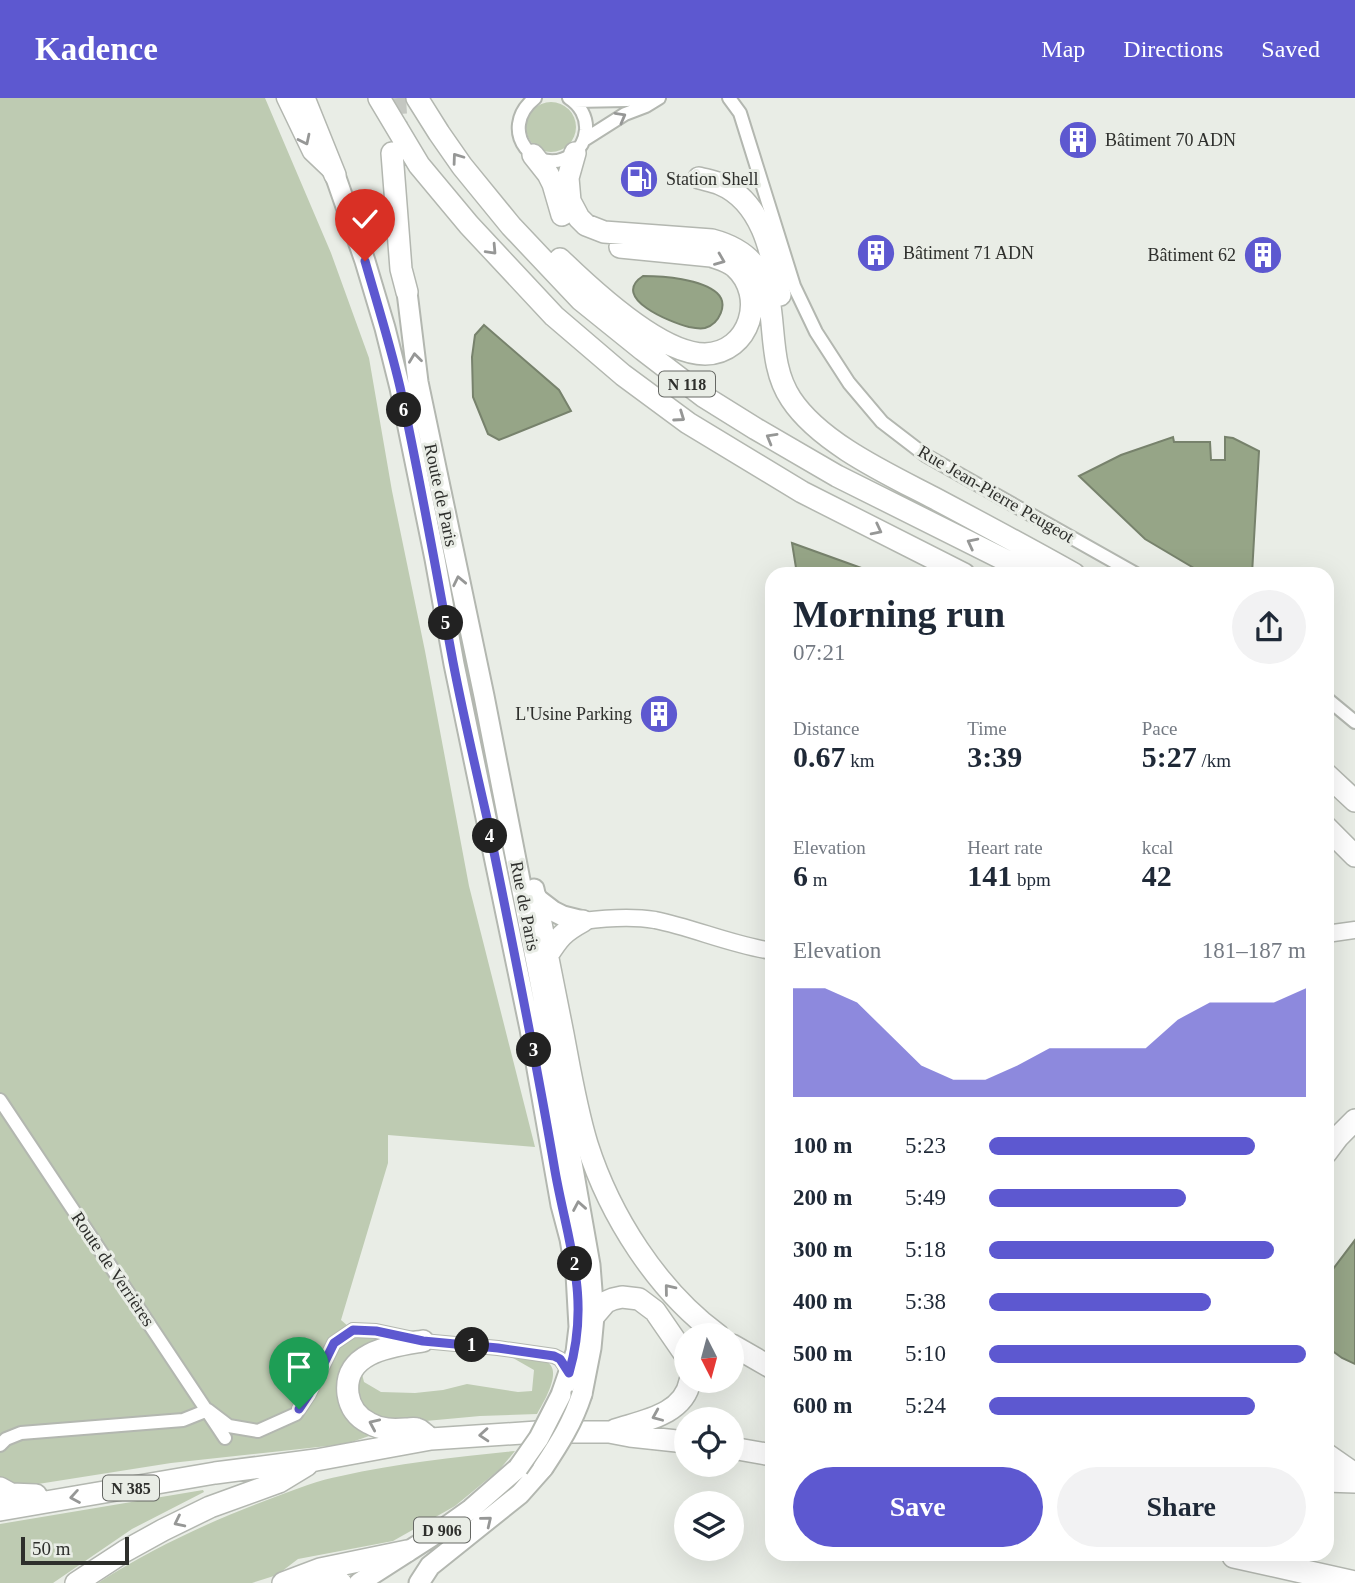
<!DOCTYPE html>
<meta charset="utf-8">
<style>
:root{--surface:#fff;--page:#f2f2f3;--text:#1f2937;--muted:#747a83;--accent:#5d58d0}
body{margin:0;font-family:Georgia,serif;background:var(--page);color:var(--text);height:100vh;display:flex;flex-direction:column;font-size:26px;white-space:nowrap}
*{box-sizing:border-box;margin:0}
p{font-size:23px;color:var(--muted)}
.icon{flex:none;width:38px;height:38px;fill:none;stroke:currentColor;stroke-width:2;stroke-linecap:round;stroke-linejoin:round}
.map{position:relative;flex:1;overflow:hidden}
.details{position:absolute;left:765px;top:469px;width:569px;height:994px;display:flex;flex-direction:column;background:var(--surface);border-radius:21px;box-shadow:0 7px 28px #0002}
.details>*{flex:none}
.needle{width:46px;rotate:174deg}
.controls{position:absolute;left:674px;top:1225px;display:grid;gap:14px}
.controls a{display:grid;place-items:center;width:70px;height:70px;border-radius:50%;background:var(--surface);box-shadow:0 7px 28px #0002;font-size:35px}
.scale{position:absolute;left:21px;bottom:18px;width:108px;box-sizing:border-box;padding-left:7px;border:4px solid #2e2f2c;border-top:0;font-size:19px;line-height:24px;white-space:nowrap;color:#2e2f2c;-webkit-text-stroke:5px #e9ede6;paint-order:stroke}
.pin{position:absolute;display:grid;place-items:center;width:60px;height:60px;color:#fff;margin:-72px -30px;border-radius:50% 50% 50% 0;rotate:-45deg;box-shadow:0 0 7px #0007}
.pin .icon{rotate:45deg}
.km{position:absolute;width:35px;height:35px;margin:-18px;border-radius:50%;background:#222;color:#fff;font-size:19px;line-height:35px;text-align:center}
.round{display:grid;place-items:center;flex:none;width:74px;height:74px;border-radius:37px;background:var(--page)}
.head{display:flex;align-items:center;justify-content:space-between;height:119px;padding:0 28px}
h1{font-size:38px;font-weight:700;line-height:52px}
.metrics{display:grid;grid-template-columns:repeat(3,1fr);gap:10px;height:119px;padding:7px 28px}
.metrics div{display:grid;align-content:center}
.metrics b{font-size:30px;font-weight:700}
.metrics small{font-size:19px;font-weight:400}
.metrics p{font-size:19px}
.chart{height:196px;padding:14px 28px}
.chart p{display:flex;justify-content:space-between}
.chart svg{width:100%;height:126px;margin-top:7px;fill:var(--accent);opacity:.7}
.cta{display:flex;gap:14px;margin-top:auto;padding:14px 28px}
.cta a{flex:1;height:80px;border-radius:42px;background:var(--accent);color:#fff;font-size:28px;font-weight:700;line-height:80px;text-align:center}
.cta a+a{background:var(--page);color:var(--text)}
ul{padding:0 28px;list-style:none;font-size:23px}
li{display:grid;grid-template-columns:112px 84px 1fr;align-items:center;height:52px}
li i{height:18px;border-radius:9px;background:var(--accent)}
header{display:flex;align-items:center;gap:42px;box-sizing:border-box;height:98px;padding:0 35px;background:var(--accent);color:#fff}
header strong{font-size:33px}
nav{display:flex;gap:38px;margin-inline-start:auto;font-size:24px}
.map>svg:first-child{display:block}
.green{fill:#becbb2}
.water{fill:#96a587;stroke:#77826c;stroke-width:2}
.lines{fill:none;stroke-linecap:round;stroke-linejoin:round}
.tertiary-tunnel{stroke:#c4c7c1;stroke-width:16;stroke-dasharray:16 8;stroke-linecap:butt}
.minor-casing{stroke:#b3b7b0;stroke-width:16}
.tertiary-casing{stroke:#b3b7b0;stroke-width:19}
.primary-casing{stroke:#b3b7b0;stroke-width:23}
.trunk-casing{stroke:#b3b7b0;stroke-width:24}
.motorway-casing{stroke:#b3b7b0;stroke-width:26}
.minor{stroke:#fff;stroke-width:12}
.tertiary{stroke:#fff;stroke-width:16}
.primary{stroke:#fff;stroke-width:19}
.trunk{stroke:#fff;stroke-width:21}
.motorway{stroke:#fff;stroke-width:23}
.primary-bridge-casing{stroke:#b3b7b0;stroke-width:23;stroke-linecap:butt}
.primary-bridge{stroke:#fff;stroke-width:19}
.oneway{stroke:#969796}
.route-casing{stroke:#fff;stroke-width:14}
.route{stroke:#5d58d0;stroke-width:9}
.labels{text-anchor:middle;stroke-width:6;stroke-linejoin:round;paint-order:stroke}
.shield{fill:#e9ede6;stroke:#666864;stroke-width:2}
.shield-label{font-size:16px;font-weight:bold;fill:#2e2f2c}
.poi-label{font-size:18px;fill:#2e2f2c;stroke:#e9ede6;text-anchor:start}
.street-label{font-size:18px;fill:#2e2f2c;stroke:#e9ede6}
</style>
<header>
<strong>Kadence</strong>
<nav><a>Map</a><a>Directions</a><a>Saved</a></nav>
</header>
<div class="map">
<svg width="1355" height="1485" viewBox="0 0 1355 1485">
<rect width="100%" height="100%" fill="#e9ede6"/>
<path class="green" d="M 0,0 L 265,0 L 331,155 L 369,260 L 392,393 L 425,553 L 469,788 L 535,1049 L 388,1037 L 388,1065 L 341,1222 L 357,1236 L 397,1242 L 341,1280 L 372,1337 L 346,1346 L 171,1365 L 0,1392 Z
M526 29a25 25 0 1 1 50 0a25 25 0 1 1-50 0Z
M 513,1260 C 524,1261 537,1259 547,1264 C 563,1273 543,1305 537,1316 L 480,1318 L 393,1326 L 370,1318 L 357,1300 L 357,1287 L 362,1276 L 364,1284 L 381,1294 L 415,1295 L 443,1292 L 467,1286 L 518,1294 L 532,1293 L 534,1272 Z
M 515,1353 L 500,1371 L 455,1408 L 393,1443 L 298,1461 L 277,1477 L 252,1485 L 98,1485 C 154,1449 213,1422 275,1399 C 296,1391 319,1382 341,1378 C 398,1365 457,1359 515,1353 Z
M 203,1392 L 204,1394 L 132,1431 L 53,1485 L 0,1485 L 0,1426 Z"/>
<path class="water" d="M 643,178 C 664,178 701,181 717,195 C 729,206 719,226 705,230 C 700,231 694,230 689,229 C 672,225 609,200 643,178 Z
M 484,227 L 559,292 L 571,313 L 499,342 L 488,336 L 473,299 L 472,259 L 475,237 Z
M 1173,339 L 1174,344 L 1210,344 L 1211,362 L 1225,362 L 1225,339 L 1233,340 L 1259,353 L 1252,476 L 1204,476 L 1145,441 L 1079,378 L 1121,357 Z
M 792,445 L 878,476 L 797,476 Z
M 1355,1142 L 1355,1266 L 1342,1260 L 1327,1249 L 1327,1179 Z"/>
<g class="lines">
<path class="tertiary-tunnel" d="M 398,0 L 400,32"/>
<g class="minor-casing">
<path id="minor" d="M 535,0 C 495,32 537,82 573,56 C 581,50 585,42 586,32 C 587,19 580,7 569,0
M 729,0 L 740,15 L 794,188 L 816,234 L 849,285 L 882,324 L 925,357 L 1136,476
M 574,3 L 627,2 L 644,0
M 584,42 L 625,16 L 646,8 L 659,0
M 1326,600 L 1355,624
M 0,1002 L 225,1340
M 0,1347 L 6,1341 L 21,1335 L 183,1322 L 208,1312 L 229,1328 L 258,1333 L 296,1316 L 309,1296 L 334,1245 L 353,1232 L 376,1233 L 423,1243 L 498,1250 L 554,1258 L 560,1261 L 570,1275"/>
</g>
<g class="tertiary-casing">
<path id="tertiary" d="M 285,0 L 311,54 L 332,74
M 583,823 C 606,820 631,818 655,822 C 694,830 732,847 772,853
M 1326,836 L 1355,832"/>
</g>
<g class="primary-casing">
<path id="primary" d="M 335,77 L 365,163 L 385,230 L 400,290 L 435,461 L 454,566 L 530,931 L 561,1107 L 570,1141 L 576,1176 L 579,1229 L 576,1254 L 561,1297
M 407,194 L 418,284 L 484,598 L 543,900 L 590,1167 L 594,1218 L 591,1250 L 582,1296
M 534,791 L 536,800 L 553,813 L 563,818 L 583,823
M 359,1485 L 443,1431 L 471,1411 L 518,1370
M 419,1485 L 430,1468 L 520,1396 L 543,1370"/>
</g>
<g class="trunk-casing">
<path id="trunk" d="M 304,0 L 335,77
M 379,0 L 419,67 L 469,127 L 554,218 L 623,277 L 688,325 L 802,394 L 964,476
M 417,0 L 439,35 L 462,68 L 511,128 L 581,202 L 643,252 L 703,298 L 756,331 L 837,378 L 1033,476
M 392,55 L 401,171 L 407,194
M 575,55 L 568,80 L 570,103 L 579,120 L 586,127 L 604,134 L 712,142 C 799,165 754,246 791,301 C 820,345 888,376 934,400 C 981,425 1028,450 1074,476
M 533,57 L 548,76 L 553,86 L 562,117
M 699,80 C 706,82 713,83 720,86 C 763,104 772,157 780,197
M 560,161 C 592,192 660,256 705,256 C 750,255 767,198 735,169 C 728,163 719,161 711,158 L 620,149
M 1326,676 L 1355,703
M 1326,729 L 1355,758
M 536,800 C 545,845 554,891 563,936 C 570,973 576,1010 587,1046 C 610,1118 657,1192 718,1237
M 547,858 C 559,839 563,834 583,823
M 1326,1055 L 1338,1039 L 1355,1022
M 594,1218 L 606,1204 L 613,1201 L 622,1199 L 639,1201 L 655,1213 L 686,1258
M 423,1243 C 393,1248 343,1253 348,1296 C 350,1310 357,1319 369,1325 C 381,1332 393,1332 406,1331 C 410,1331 414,1330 417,1331 C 421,1332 423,1335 426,1337
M 732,1247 L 772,1270
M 615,1332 C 642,1323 684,1317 690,1283
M 732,1350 L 772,1357
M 1326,1356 L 1355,1376
M 1326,1383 L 1355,1384
M 0,1390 L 11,1396 L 36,1397
M 0,1412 L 215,1375 L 316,1362 L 431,1341 L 537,1334 L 609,1334 L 630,1338 L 686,1344
M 307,1478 L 341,1485
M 76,1485 L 125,1453 L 163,1432 L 210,1409 L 279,1384 L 307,1367
M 283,1485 L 320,1471 L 407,1453"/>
</g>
<g class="motorway-casing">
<path id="motorway" d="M 1234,1458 L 1355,1485"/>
</g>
<use href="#minor" class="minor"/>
<use href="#tertiary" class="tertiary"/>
<use href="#primary" class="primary"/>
<use href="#trunk" class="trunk"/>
<use href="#motorway" class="motorway"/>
<g class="primary-bridge-casing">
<path id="primary-bridge" d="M 518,1370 L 539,1340 L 561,1297
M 543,1370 C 559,1346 573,1324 582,1296"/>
</g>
<use href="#primary-bridge" class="primary-bridge"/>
</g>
<defs><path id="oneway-chevron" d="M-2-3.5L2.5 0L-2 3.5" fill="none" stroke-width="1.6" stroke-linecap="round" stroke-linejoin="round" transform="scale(1.75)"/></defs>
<g class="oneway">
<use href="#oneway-chevron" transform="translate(621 19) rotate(-29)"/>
<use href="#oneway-chevron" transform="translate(305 42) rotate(64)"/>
<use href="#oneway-chevron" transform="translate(457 60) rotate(-126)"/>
<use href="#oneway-chevron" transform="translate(492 152) rotate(47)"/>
<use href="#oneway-chevron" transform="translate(720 162) rotate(22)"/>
<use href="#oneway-chevron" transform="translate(415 260) rotate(-97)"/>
<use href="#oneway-chevron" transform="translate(680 319) rotate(35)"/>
<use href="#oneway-chevron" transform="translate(771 340) rotate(-150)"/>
<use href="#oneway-chevron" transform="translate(877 432) rotate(27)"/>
<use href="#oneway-chevron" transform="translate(972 445) rotate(-153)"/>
<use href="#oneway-chevron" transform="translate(459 483) rotate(-102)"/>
<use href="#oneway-chevron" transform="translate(579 1108) rotate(-100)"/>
<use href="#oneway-chevron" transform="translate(669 1191) rotate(-129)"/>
<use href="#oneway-chevron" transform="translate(657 1318) rotate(157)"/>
<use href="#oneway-chevron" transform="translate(374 1326) rotate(-156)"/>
<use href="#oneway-chevron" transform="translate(484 1337) rotate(176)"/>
<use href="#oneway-chevron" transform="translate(75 1399) rotate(170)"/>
<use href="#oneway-chevron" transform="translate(487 1423) rotate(-39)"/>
<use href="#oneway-chevron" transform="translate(179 1424) rotate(154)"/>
</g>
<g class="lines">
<g class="route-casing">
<path id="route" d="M 299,1311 L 309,1296 L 334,1245 L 353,1232 L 376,1233 L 423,1243 L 498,1250 L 554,1258 L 560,1261 L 569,1275 C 591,1200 568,1146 555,1073 C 535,955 511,837 487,720 C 475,668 463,616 453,564 C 436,472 420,380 400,289 C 390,246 377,205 365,163"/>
</g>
<use href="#route" class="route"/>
</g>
<defs>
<g id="building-disc" transform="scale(2.0125)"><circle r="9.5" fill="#5d58d0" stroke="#e9ede6"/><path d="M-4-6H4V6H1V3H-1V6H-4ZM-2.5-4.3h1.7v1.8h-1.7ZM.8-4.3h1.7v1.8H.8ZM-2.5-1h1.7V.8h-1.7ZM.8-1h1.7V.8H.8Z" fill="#fff"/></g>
<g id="fuel-disc" transform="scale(2.0125)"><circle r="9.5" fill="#5d58d0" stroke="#e9ede6"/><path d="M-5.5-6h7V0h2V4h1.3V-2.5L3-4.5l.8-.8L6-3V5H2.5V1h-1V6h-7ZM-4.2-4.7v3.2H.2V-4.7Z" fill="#fff"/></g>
</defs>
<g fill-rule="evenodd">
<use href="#building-disc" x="1078" y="42"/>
<use href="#fuel-disc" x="639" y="81"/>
<use href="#building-disc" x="876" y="155"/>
<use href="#building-disc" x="1263" y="157"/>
<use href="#building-disc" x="659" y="616"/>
</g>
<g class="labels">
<g class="shield">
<rect x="659" y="273.5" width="56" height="25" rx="5"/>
<rect x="103" y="1377.5" width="56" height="25" rx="5"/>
<rect x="414" y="1419.5" width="56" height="25" rx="5"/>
</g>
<g class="shield-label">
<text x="687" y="292">N 118</text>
<text x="131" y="1396">N 385</text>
<text x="442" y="1438">D 906</text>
</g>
<g class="poi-label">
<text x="1105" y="48">Bâtiment 70 ADN</text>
<text x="666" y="87">Station Shell</text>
<text x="903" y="161">Bâtiment 71 ADN</text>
<text x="1236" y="163" text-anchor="end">Bâtiment 62</text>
<text x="632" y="622" text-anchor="end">L'Usine Parking</text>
</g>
<g class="street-label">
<text transform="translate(996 396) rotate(30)" y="6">Rue Jean-Pierre Peugeot</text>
<text transform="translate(441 397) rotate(78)" y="6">Route de Paris</text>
<text transform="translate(525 808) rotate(79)" y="6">Rue de Paris</text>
<text transform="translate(113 1171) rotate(56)" y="6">Route de Verrières</text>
</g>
</g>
</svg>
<div class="controls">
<a><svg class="needle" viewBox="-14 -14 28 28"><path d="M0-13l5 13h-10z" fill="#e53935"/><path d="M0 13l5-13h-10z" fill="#747a83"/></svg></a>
<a><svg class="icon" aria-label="locate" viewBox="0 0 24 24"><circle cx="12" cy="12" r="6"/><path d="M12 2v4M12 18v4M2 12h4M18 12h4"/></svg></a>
<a><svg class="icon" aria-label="layers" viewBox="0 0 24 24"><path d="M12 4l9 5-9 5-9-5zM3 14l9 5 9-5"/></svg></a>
</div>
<div class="scale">50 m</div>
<div class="pin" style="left:299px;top:1311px;background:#1e9e55"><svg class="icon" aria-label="arrive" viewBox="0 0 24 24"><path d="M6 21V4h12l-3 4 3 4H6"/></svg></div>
<div class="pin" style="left:365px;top:163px;background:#d93025"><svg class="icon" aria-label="check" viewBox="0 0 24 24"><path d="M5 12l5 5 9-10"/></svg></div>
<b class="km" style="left:472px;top:1247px">1</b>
<b class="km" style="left:575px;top:1166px">2</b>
<b class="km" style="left:534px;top:952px">3</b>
<b class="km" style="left:490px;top:738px">4</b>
<b class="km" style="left:446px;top:525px">5</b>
<b class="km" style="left:404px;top:312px">6</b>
<section class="details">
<div class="head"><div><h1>Morning run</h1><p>07:21</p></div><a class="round"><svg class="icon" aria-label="share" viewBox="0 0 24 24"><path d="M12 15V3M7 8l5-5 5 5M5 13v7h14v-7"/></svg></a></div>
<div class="metrics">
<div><p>Distance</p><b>0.67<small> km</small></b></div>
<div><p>Time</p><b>3:39</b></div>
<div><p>Pace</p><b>5:27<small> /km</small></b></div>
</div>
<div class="metrics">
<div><p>Elevation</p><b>6<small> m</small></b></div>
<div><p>Heart rate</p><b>141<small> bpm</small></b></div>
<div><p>kcal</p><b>42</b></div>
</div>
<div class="chart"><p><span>Elevation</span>181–187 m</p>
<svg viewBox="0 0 160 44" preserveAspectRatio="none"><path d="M0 44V6L10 6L20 11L30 22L40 33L50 38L60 38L70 33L80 27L90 27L100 27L110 27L120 17L130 11L140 11L150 11L160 6V44z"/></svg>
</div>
<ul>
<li><b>100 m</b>5:23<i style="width:84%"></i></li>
<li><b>200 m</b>5:49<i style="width:62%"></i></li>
<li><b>300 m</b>5:18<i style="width:90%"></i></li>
<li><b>400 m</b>5:38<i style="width:70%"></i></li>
<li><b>500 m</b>5:10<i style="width:100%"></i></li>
<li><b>600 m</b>5:24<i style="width:84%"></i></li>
</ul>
<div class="cta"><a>Save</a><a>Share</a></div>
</section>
</div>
